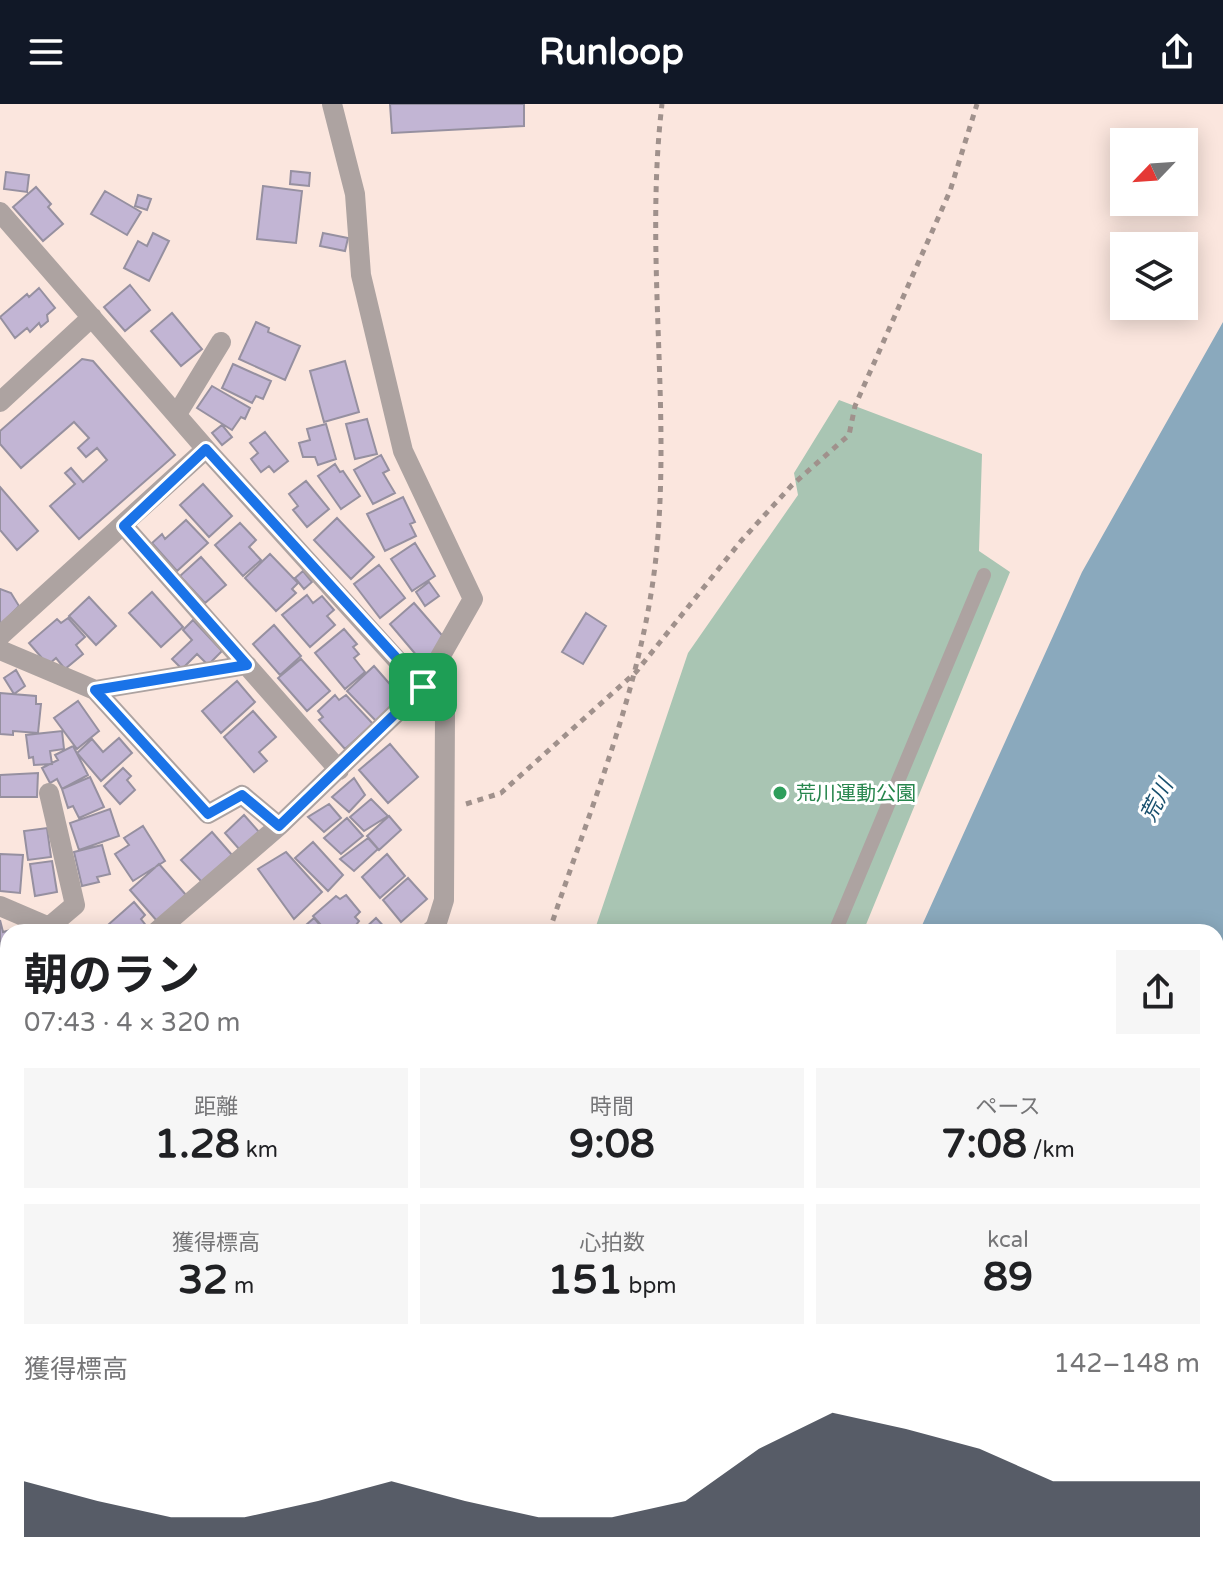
<!DOCTYPE html>
<html lang="ja">
<meta charset="utf-8">
<style>
:root{--surface:#fff;--page:#f6f6f6;--text:#202124;--muted:#757577;--accent:#111827}
body{margin:0;font-family:"Varela Round","Noto Sans JP",sans-serif;background:var(--page);color:var(--text);height:100vh;display:flex;flex-direction:column;font-size:30px;white-space:nowrap}
*{box-sizing:border-box;margin:0}
p{font-size:26px;color:var(--muted)}
.icon{flex:none;width:44px;height:44px;fill:none;stroke:currentColor;stroke-width:2;stroke-linecap:round;stroke-linejoin:round}
.map{position:relative;flex:1;overflow:hidden}
.drawer{position:absolute;left:0px;top:820px;width:1224px;height:648px;display:flex;flex-direction:column;background:var(--surface);border-radius:24px 24px 0 0;box-shadow:0 4px 20px #0003}
.drawer>*{flex:none}
.needle{width:52px;rotate:245deg}
.controls{position:absolute;left:1110px;top:24px;display:grid;gap:16px}
.controls a{display:grid;place-items:center;width:88px;height:88px;border-radius:0px;background:var(--surface);box-shadow:0 4px 20px #0003;font-size:40px}
.pin{position:absolute;display:grid;place-items:center;width:68px;height:68px;color:#fff;margin:-34px;border-radius:16px;box-shadow:0 4px 12px #0006}
.round{display:grid;place-items:center;flex:none;width:84px;height:84px;border-radius:0px;background:var(--page)}
.headline{display:flex;align-items:center;justify-content:space-between;height:136px;padding:0 24px}
h1{font-size:44px;font-weight:700;line-height:60px}
.figures{display:grid;grid-template-columns:repeat(3,1fr);gap:12px;height:136px;padding:8px 24px}
.figures div{display:grid;align-content:center;border-radius:0px;background:var(--page);text-align:center}
.figures b{font-size:40px;font-weight:700}
.figures small{font-size:22px;font-weight:400}
.figures p{font-size:22px}
.chart{height:224px;padding:16px 24px}
.chart p{display:flex;justify-content:space-between}
.chart svg{width:100%;height:144px;margin-top:8px;fill:var(--accent);opacity:.7}
header{display:flex;justify-content:space-between;align-items:center;height:104px;padding:0 24px;background:var(--accent);color:#fff;font-size:36px;font-weight:700}
.map>svg:first-child{display:block}
.green{fill:#a9c5b3}
.water{fill:#8aa9bd}
.building{fill:#c2b5d4;stroke:#9690a0;stroke-width:2}
.lines{fill:none;stroke-linecap:round;stroke-linejoin:round}
.path{stroke:#a0918c;stroke-width:5;stroke-dasharray:6 6;stroke-linecap:butt}
.service{stroke:#ada3a1;stroke-width:14}
.minor{stroke:#ada3a1;stroke-width:20}
.tertiary{stroke:#ada3a1;stroke-width:20}
.route-casing{stroke:#fff;stroke-width:16}
.route{stroke:#1a73e8;stroke-width:10}
.leisure-dot{fill:#2e9e5b;stroke:#fff;stroke-width:3}
.labels{text-anchor:middle;stroke-width:6;stroke-linejoin:round;paint-order:stroke}
.leisure-label{font-size:20px;fill:#27864d;stroke:#fff;text-anchor:start}
.water-label{font-size:22px;font-style:italic;fill:#19506e;stroke:#fff}
</style>
<header><svg class="icon" aria-label="menu" viewBox="0 0 24 24"><path d="M4 6h16M4 12h16M4 18h16"/></svg>Runloop<svg class="icon" aria-label="share" viewBox="0 0 24 24"><path d="M12 15V3M7 8l5-5 5 5M5 13v7h14v-7"/></svg></header>
<div class="map">
<svg width="1223" height="1468" viewBox="0 0 1223 1468">
<rect width="100%" height="100%" fill="#fbe6de"/>
<path class="green" d="M 839,296 L 982,350 L 979,447 L 1010,468 L 863,828 L 594,828 L 688,549 L 798,391 L 794,369 Z
M 356,1460 L 646,1460 L 644,1468 L 354,1468 Z"/>
<path class="water" d="M 1223,218 L 1223,1468 L 720,1468 L 722,1460 L 1216,1460 L 1216,828 L 919,828 L 1082,468 Z"/>
<path class="building" d="M 390,0 L 524,0 L 524,22 L 392,29 Z
M 291,67 L 310,69 L 309,82 L 290,80 Z
M 6,68 L 29,71 L 27,88 L 4,85 Z
M 263,82 L 302,87 L 296,139 L 257,135 Z
M 36,83 L 51,100 L 48,103 L 63,120 L 43,137 L 13,103 Z
M 105,87 L 141,108 L 127,131 L 91,110 Z
M 138,91 L 151,95 L 147,106 L 135,102 Z
M 153,129 L 169,137 L 149,177 L 124,164 L 138,137 L 147,142 Z
M 323,129 L 348,134 L 345,147 L 320,142 Z
M 130,181 L 150,206 L 125,227 L 104,203 Z
M 39,184 L 55,204 L 47,211 L 48,217 L 41,223 L 39,219 L 30,228 L 27,224 L 15,234 L 0,213 L 27,190 L 29,193 Z
M 172,209 L 202,245 L 181,262 L 151,227 Z
M 256,218 L 269,224 L 268,228 L 300,242 L 285,276 L 239,255 Z
M 82,255 L 93,257 L 175,351 L 79,435 L 50,402 L 75,380 L 65,369 L 71,364 L 83,378 L 107,356 L 97,344 L 86,353 L 78,344 L 89,334 L 74,318 L 21,364 L 0,340 L 0,327 Z
M 345,257 L 359,308 L 324,318 L 310,267 Z
M 233,260 L 271,277 L 263,295 L 256,292 L 252,299 L 222,284 Z
M 212,282 L 250,304 L 245,315 L 241,313 L 232,326 L 197,304 Z
M 367,315 L 377,350 L 355,355 L 346,320 Z
M 326,320 L 336,355 L 318,361 L 315,353 L 303,353 L 299,339 L 310,336 L 307,325 Z
M 222,321 L 232,333 L 222,341 L 212,329 Z
M 265,328 L 288,357 L 274,368 L 269,362 L 261,368 L 251,355 L 258,349 L 250,339 Z
M 381,351 L 389,366 L 383,369 L 395,389 L 373,400 L 354,366 Z
M 335,360 L 340,368 L 343,367 L 360,392 L 341,405 L 318,372 Z
M 306,377 L 329,405 L 307,423 L 293,406 L 298,402 L 289,390 Z
M 203,380 L 232,412 L 209,433 L 180,401 Z
M 0,383 L 38,427 L 17,446 L 0,426 Z
M 403,393 L 415,418 L 410,420 L 416,432 L 385,447 L 367,410 Z
M 337,414 L 374,453 L 351,475 L 314,436 Z
M 186,416 L 208,439 L 177,467 L 152,439 L 162,430 L 165,435 Z
M 240,419 L 256,436 L 249,443 L 261,456 L 243,472 L 215,441 Z
M 415,439 L 435,472 L 412,487 L 391,455 Z
M 270,450 L 298,479 L 292,485 L 296,489 L 276,507 L 245,474 Z
M 201,453 L 226,481 L 205,499 L 180,472 Z
M 379,461 L 405,494 L 380,514 L 354,480 Z
M 303,467 L 312,478 L 304,485 L 295,474 Z
M 429,478 L 439,492 L 425,502 L 416,488 Z
M 0,485 L 11,489 L 19,502 L 0,522 Z
M 152,488 L 183,523 L 161,543 L 129,509 Z
M 307,491 L 313,499 L 322,492 L 334,506 L 327,512 L 335,521 L 310,543 L 282,511 Z
M 89,493 L 116,522 L 96,541 L 69,512 Z
M 414,499 L 447,537 L 423,559 L 390,520 Z
M 586,509 L 606,522 L 583,560 L 562,548 Z
M 68,514 L 85,533 L 76,541 L 83,550 L 65,565 L 56,554 L 48,561 L 29,539 L 57,515 L 61,519 Z
M 193,516 L 222,547 L 208,561 L 197,550 L 182,565 L 172,555 L 192,536 L 183,526 Z
M 274,521 L 301,552 L 280,571 L 253,540 Z
M 344,525 L 357,540 L 353,543 L 359,550 L 354,554 L 365,568 L 345,585 L 315,549 Z
M 301,555 L 330,587 L 307,607 L 278,574 Z
M 374,562 L 402,594 L 377,618 L 347,587 Z
M 16,566 L 25,582 L 14,590 L 4,574 Z
M 237,577 L 255,598 L 221,629 L 202,607 Z
M 0,589 L 36,592 L 36,600 L 41,600 L 38,629 L 13,627 L 13,631 L 0,630 Z
M 335,591 L 339,596 L 346,591 L 373,620 L 345,645 L 319,616 L 323,613 L 318,607 Z
M 78,597 L 99,627 L 77,645 L 54,614 Z
M 253,607 L 276,633 L 259,648 L 267,657 L 254,668 L 224,633 Z
M 62,627 L 64,645 L 50,647 L 52,660 L 34,661 L 33,653 L 29,654 L 26,631 Z
M 119,634 L 132,649 L 101,677 L 77,649 L 92,635 L 103,648 Z
M 390,640 L 418,673 L 388,699 L 359,666 Z
M 73,642 L 88,671 L 62,685 L 57,675 L 50,679 L 42,664 L 58,656 L 55,651 Z
M 123,664 L 131,672 L 127,676 L 135,686 L 120,700 L 104,682 Z
M 38,669 L 37,693 L 0,693 L 0,671 Z
M 90,673 L 104,703 L 79,714 L 73,702 L 68,704 L 62,685 Z
M 354,674 L 365,691 L 349,708 L 332,693 Z
M 371,695 L 388,712 L 364,727 L 350,713 Z
M 329,700 L 341,714 L 324,728 L 308,713 Z
M 110,705 L 119,732 L 79,746 L 70,719 Z
M 244,711 L 259,728 L 240,746 L 225,729 Z
M 389,712 L 401,726 L 379,746 L 367,732 Z
M 347,714 L 363,732 L 341,750 L 324,734 Z
M 143,722 L 165,757 L 133,777 L 115,750 L 129,741 L 124,734 Z
M 47,724 L 51,753 L 28,756 L 24,727 Z
M 212,728 L 232,751 L 202,778 L 181,756 Z
M 368,734 L 378,745 L 354,767 L 340,755 Z
M 313,738 L 343,771 L 328,787 L 295,754 Z
M 102,741 L 110,770 L 97,773 L 99,778 L 82,782 L 74,748 Z
M 286,748 L 322,788 L 294,815 L 258,765 Z
M 0,750 L 23,751 L 20,789 L 0,787 Z
M 387,750 L 405,772 L 380,794 L 362,773 Z
M 52,757 L 57,788 L 35,792 L 30,760 Z
M 159,760 L 186,791 L 157,817 L 130,786 Z
M 408,774 L 427,795 L 401,818 L 383,796 Z
M 346,791 L 360,808 L 355,813 L 359,817 L 351,828 L 327,828 L 313,812 L 336,792 L 340,795 Z
M 134,798 L 145,811 L 141,815 L 148,824 L 143,828 L 116,828 L 109,820 Z
M 314,814 L 326,828 L 298,828 Z
M 376,814 L 389,828 L 361,828 Z
M 0,816 L 3,828 L 15,825 L 16,828 L 8,828 L 8,872 L 0,875 Z
M 0,915 L 8,924 L 8,952 L 0,959 Z
M 8,1309 L 8,1341 L 0,1336 L 0,1322 Z
M 0,1347 L 8,1352 L 8,1420 L 0,1433 Z
M 49,1460 L 101,1460 L 95,1468 L 60,1468 Z
M 120,1460 L 161,1460 L 158,1468 L 118,1468 Z"/>
<g class="lines">
<path class="path" d="M 466,700 L 501,689 L 636,568 L 741,437 L 792,381 L 849,331 L 855,302 L 950,87 L 977,0
M 549,828 C 592,698 648,569 658,431 C 669,288 645,143 662,0
M 295,1468 L 298,1460"/>
<path class="service" d="M 835,828 L 984,471
M 365,1468 L 367,1460
M 612,1468 L 614,1460"/>
<path class="minor" d="M 0,108 L 206,345 L 445,609 L 444,796 L 434,828
M 0,298 L 92,213
M 177,310 L 221,238
M 124,422 L 339,666
M 0,532 L 206,345
M 0,546 L 95,586 L 208,710 L 242,691 L 279,722
M 95,586 L 247,561
M 0,802 L 49,823 L 54,828
M 49,823 L 75,801 L 49,689
M 156,828 L 279,722 L 423,583 L 473,495 L 403,347 L 361,171 L 355,90 L 332,0
M 0,967 L 8,959
M 0,1160 L 8,1170
M 0,1466 L 8,1454
M 190,1468 L 192,1460"/>
<path class="tertiary" d="M 430,828 L 436,823
M 0,1209 L 8,1202"/>
</g>
<g class="lines">
<g class="route-casing">
<path id="route" d="M 206,345 L 423,583 L 279,722 L 242,691 L 208,710 L 95,586 L 247,561 L 124,422 Z"/>
</g>
<use href="#route" class="route"/>
</g>
<circle class="leisure-dot" cx="780" cy="689" r="8"/>
<g class="labels">
<g class="leisure-label">
<text x="796" y="696">荒川運動公園</text>
</g>
<g class="water-label">
<text transform="translate(1156 696) rotate(-63)" y="8">荒川</text>
</g>
</g>
</svg>
<div class="controls">
<a><svg class="needle" viewBox="-14 -14 28 28"><path d="M0-13l5 13h-10z" fill="#e53935"/><path d="M0 13l5-13h-10z" fill="#757577"/></svg></a>
<a><svg class="icon" aria-label="layers" viewBox="0 0 24 24"><path d="M12 4l9 5-9 5-9-5zM3 14l9 5 9-5"/></svg></a>
</div>
<div class="pin" style="left:423px;top:583px;background:#1e9e55"><svg class="icon" aria-label="arrive" viewBox="0 0 24 24"><path d="M6 21V4h12l-3 4 3 4H6"/></svg></div>
<section class="drawer">
<div class="headline"><div><h1>朝のラン</h1><p>07:43 · 4 × 320 m</p></div><a class="round"><svg class="icon" aria-label="share" viewBox="0 0 24 24"><path d="M12 15V3M7 8l5-5 5 5M5 13v7h14v-7"/></svg></a></div>
<div class="figures">
<div><p>距離</p><b>1.28<small> km</small></b></div>
<div><p>時間</p><b>9:08</b></div>
<div><p>ペース</p><b>7:08<small> /km</small></b></div>
</div>
<div class="figures">
<div><p>獲得標高</p><b>32<small> m</small></b></div>
<div><p>心拍数</p><b>151<small> bpm</small></b></div>
<div><p>kcal</p><b>89</b></div>
</div>
<div class="chart"><p><span>獲得標高</span>142–148 m</p>
<svg viewBox="0 0 160 44" preserveAspectRatio="none"><path d="M0 44V27L10 33L20 38L30 38L40 33L50 27L60 33L70 38L80 38L90 33L100 17L110 6L120 11L130 17L140 27L150 27L160 27V44z"/></svg>
</div>
</section>
</div>
